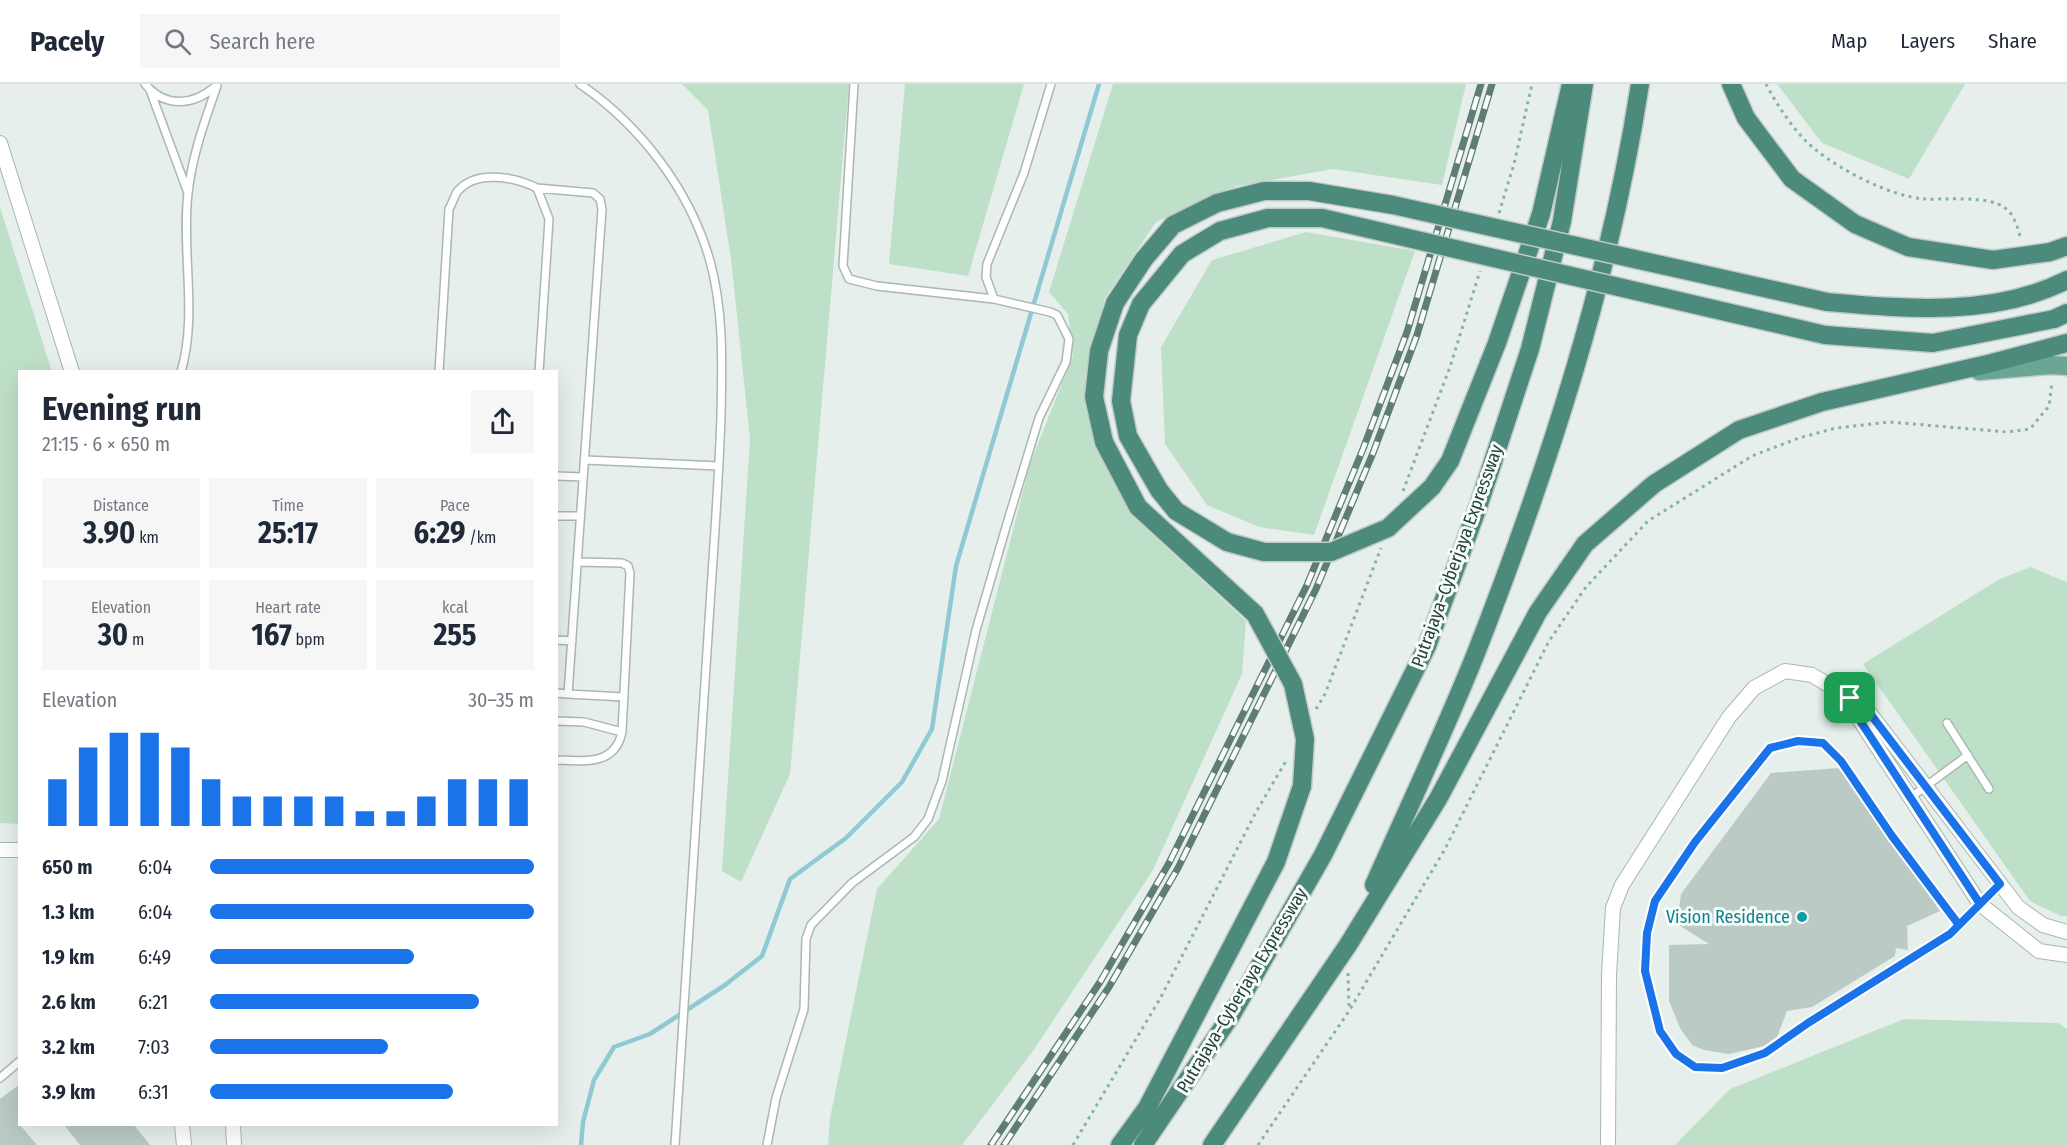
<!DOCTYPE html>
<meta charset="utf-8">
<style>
:root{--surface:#fff;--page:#f6f6f7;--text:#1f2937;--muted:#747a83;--line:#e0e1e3;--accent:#1a73e8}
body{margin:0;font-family:"Fira Sans Condensed",sans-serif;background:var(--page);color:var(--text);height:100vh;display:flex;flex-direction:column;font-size:22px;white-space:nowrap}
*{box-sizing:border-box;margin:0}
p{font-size:20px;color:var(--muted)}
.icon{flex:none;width:33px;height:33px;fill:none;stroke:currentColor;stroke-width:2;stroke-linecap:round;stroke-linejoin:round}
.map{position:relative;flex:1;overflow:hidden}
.panel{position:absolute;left:18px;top:286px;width:540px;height:756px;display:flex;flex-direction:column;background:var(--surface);border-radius:0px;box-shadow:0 6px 24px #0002}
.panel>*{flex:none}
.pin{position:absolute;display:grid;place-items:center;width:51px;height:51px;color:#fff;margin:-26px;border-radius:12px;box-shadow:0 3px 9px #0006}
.round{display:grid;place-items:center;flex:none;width:63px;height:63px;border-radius:0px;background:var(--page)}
.overview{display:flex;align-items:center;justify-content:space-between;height:102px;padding:0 24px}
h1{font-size:33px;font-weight:700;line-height:45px}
.stats{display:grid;grid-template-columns:repeat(3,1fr);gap:9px;height:102px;padding:6px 24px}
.stats div{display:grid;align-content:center;border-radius:0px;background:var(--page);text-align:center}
.stats b{font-size:30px;font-weight:700}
.stats small{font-size:16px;font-weight:400}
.stats p{font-size:16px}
.chart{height:168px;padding:12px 24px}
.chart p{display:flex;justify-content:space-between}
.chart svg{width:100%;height:108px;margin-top:6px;stroke:var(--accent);stroke-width:6}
ul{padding:0 24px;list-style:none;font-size:20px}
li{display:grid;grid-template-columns:96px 72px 1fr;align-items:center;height:45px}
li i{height:15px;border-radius:8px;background:var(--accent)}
header{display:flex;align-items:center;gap:36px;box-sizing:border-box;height:84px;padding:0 30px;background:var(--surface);border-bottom:2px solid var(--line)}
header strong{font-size:28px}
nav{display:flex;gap:33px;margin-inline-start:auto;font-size:21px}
.search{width:420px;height:54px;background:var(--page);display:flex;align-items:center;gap:15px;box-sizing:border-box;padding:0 21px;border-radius:0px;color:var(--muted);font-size:22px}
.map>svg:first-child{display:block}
.green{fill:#bfe0c8}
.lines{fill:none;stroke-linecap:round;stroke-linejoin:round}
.stream{stroke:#8ec9d4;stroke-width:4.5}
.building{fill:#bbcac4}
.service-casing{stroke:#a8b8b2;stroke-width:10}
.minor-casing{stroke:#a8b8b2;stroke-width:16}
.primary-casing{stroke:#c2cac8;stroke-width:21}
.trunk-casing{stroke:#c2cac8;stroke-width:21}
.path{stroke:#86b3a5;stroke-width:3;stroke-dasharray:3 4.5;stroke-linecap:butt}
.service{stroke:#fff;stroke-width:7}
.minor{stroke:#fff;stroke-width:14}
.primary{stroke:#6aa596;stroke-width:18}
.trunk{stroke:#4c8a7c;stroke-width:18}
.rail-casing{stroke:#5f7d75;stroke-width:7}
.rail{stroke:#f7fbf9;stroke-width:4.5;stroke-dasharray:14;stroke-linecap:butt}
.trunk-bridge-casing{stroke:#c2cac8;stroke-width:21;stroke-linecap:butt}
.trunk-bridge{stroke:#4c8a7c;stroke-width:18}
.route-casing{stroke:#fff;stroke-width:12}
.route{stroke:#1a73e8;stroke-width:8}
.culture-dot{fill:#0f9aa8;stroke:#f7fbf9;stroke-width:2}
.labels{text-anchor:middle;stroke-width:6;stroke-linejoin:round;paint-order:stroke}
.street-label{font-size:18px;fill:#24423a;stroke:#f7fbf9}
.culture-label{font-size:18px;fill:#0d838f;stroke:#f7fbf9;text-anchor:end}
</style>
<header>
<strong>Pacely</strong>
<div class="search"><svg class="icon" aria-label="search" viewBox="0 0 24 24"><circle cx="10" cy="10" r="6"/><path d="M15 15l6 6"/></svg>Search here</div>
<nav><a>Map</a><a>Layers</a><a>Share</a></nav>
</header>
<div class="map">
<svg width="2067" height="1061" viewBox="0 0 2067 1061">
<rect width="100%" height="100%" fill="#e6efeb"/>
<path class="green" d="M 682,0 L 849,0 L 790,690 L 741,798 L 722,787 L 750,355 L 731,175 L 708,26 Z
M 905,0 L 1024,0 L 968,192 L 889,180 Z
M 1113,0 L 1466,0 L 1442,101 L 1333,85 L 1237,102 L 1156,138 L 1105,214 L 1085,292 L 1094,353 L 1130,430 L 1246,537 L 1242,590 L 1153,786 L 1033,967 L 962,1061 L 828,1061 L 830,1034 L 877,805 L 939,735 L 1030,380 L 1073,271 L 1068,230 L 1049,208 Z
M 1777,0 L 1965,0 L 1909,95 L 1822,59 Z
M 0,123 L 52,288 L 20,288 L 19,740 L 0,739 Z
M 1306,148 L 1415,167 L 1314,451 L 1259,443 L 1207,421 L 1165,360 L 1161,263 L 1212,176 Z
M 2030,483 L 2067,498 L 2067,832 L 2061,832 L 2030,817 L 1863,580 L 1998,496 Z
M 1904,935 L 2058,939 L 2067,945 L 2067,1061 L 1675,1061 L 1730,1005 Z"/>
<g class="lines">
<path class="stream" d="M 581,1061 L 583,1038 L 594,996 L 614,963 L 650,950 L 725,901 L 762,872 L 790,795 L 846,754 L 902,698 L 932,645 L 956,482 L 1099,0"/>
</g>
<path class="building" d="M 1839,684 L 1940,827 L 1907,842 L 1908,866 L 1896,864 L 1895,872 L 1812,923 L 1787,927 L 1777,953 L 1764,962 L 1729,970 L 1704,966 L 1692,961 L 1680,944 L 1669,917 L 1669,861 L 1709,860 L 1677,840 L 1681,810 L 1771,689 Z
M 20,1000 L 20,1041 L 37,1061 L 0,1061 L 0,1015 Z
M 64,1041 L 134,1041 L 150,1061 L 80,1061 Z"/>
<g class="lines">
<g class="service-casing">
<path id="service" d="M 145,0 C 165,24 193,22 216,2
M 580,0 C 640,41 690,106 710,177 C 724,228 722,279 721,332 C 719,395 714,458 710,521 C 697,701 685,881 675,1061
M 150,6 L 188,109
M 537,104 L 593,109 L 600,115 L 602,125 L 568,610 L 624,613
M 994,215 L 986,193 L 987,180 L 1024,89 L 1051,0
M 181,288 C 198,230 181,167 188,109 C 192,72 205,36 217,2
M 439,288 L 449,125 C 452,120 454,113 457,108 C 475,85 515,93 537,104 L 549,135 L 539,288
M 585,376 L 719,382
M 556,392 L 583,393
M 556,432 L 580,432
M 556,556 L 572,557
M 556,609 L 568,610
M 556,637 L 584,638 L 622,648
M 1947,639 L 1989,705
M 556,676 C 584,677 615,682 622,648 L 630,489 L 628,482 L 622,479 L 577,478
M 1910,714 L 1968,671
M 1959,841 L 1892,752 L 1841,677 L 1823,659 L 1798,657 L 1770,664 L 1695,758 L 1655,817 L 1647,849 L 1645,887 L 1660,947 L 1676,970 L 1695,983 L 1722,984 L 1765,969 L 1808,939 L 1950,850 L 2000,800
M 0,994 L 20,977
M 767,1061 L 776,1014 L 804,925 L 806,855 L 811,841 L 852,799 L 914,753 L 928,735 L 942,697 L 976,546 L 1006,443 L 1039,334 L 1066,278 L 1069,255 L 1057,231 L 1050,228 L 994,215 L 877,202 L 849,195 L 843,182 L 854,0"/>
</g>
<g class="minor-casing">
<path id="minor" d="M 0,59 L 72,288
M 1850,614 L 1855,629 L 1980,820 L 2039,867 L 2067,871
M 0,766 L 20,766
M 182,1041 L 184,1061
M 233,1041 L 234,1061
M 1608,1061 L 1609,891 L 1613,824 L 1622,801 L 1729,633 L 1754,604 L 1785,587 L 1812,591 L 1865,623 L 2018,823 L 2043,841 L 2067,848"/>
</g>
<g class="primary-casing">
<path id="primary" d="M 1979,287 L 2051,281 L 2067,282"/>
</g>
<g class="trunk-casing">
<path id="trunk" d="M 1731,0 L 1746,34 L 1792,95 L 1855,140 L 1908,163 L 1993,176 L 2050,168 L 2067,162
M 1827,218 C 1906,225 1994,233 2067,196
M 1825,251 L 1933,259 L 2054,235 L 2067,229
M 1432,403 L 1450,377 L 1497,259 L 1541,130 L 1571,0
M 1374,801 C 1408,724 1445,647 1476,569 C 1548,385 1610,195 1640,0
M 1120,1061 L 1147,1024 L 1276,778 L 1302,702
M 1143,1061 L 1232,930 L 1323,771 L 1427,562 L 1479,420 L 1530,265 L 1562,137 L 1584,0
M 1212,1061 L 1348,861 L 1438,715 L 1538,528 L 1585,460 L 1654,400 L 1739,346 L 1822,318 L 1992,279 L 2067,259"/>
</g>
<path class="path" d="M 1766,0 C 1777,21 1797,52 1816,66 C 1842,87 1890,112 1924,115 C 1943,116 1990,111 2005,124 C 2015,131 2018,145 2021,156
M 1499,129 L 1514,80 L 1532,0
M 1403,407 L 1450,283 L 1480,187
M 1316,625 L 1325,610 L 1381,464
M 1348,889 L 1349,925
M 1073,1061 L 1161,913 L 1256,728 L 1286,677
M 1258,1061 L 1349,927 L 1445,765 L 1549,557 L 1586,503 L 1648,437 L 1752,372 L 1799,354 L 1836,344 L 1890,338 L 2007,348 L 2030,345 L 2049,322 L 2052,298"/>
<use href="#service" class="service"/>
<use href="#minor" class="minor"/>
<use href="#primary" class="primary"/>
<use href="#trunk" class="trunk"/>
<g class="rail-casing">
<path id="rail" d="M 991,1061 L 1100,898 L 1169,779 L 1307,501 L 1363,365 L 1407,248 L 1481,0
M 1004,1061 L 1109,903 L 1178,784 L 1316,505 L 1373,369 L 1417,251 L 1492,0"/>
</g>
<use href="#rail" class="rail"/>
<g class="trunk-bridge-casing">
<path id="trunk-bridge" d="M 1432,403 L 1388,444 L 1331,468 L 1264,468 L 1227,458 L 1176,427 L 1159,406 L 1128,352 L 1121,317 L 1128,251 L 1141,220 L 1182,170 L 1220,147 L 1268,134 L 1322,134 L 1825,251
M 1302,702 L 1305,655 L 1293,600 L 1255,530 L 1138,423 L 1104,358 L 1094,313 L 1099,267 L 1115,219 L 1144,175 L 1173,141 L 1217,119 L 1264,107 L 1309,107 L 1393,121 L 1827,218"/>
</g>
<use href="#trunk-bridge" class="trunk-bridge"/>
</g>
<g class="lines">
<g class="route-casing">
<path id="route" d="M 1850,614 L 1855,629 L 1980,820 L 1950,850 L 1808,939 L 1765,969 L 1722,984 L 1695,983 L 1676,970 L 1660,947 L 1645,887 L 1647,849 L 1655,817 L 1695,758 L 1770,664 L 1798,657 L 1823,659 L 1841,677 L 1892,752 L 1959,841 L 2000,800 L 1865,623 L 1850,614"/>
</g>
<use href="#route" class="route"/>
</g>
<circle class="culture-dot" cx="1802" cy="833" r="6"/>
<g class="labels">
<g class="street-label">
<text transform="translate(1457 472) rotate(-70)" y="6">Putrajaya–Cyberjaya Expressway</text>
<text transform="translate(1242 906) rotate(-59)" y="6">Putrajaya–Cyberjaya Expressway</text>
</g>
<g class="culture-label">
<text x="1790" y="839">Vision Residence</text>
</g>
</g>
</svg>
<div class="pin" style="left:1850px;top:614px;background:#1e9e55"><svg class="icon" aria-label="arrive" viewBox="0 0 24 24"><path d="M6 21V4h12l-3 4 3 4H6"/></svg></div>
<section class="panel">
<div class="overview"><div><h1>Evening run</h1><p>21:15 · 6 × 650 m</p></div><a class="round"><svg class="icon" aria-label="share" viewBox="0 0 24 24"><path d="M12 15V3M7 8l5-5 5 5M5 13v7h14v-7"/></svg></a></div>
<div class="stats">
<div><p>Distance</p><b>3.90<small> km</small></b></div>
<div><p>Time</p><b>25:17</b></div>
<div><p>Pace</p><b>6:29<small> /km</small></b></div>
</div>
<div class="stats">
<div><p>Elevation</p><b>30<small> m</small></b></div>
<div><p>Heart rate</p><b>167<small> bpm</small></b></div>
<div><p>kcal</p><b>255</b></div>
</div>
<div class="chart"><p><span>Elevation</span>30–35 m</p>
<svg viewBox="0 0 160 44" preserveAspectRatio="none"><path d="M5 44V25M15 44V12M25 44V6M35 44V6M45 44V12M55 44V25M65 44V32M75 44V32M85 44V32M95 44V32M105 44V38M115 44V38M125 44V32M135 44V25M145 44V25M155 44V25"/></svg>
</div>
<ul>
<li><b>650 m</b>6:04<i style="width:100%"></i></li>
<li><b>1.3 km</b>6:04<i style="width:100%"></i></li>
<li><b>1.9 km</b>6:49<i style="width:63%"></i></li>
<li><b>2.6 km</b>6:21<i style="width:83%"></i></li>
<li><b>3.2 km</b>7:03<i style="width:55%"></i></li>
<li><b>3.9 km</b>6:31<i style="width:75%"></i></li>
</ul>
</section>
</div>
